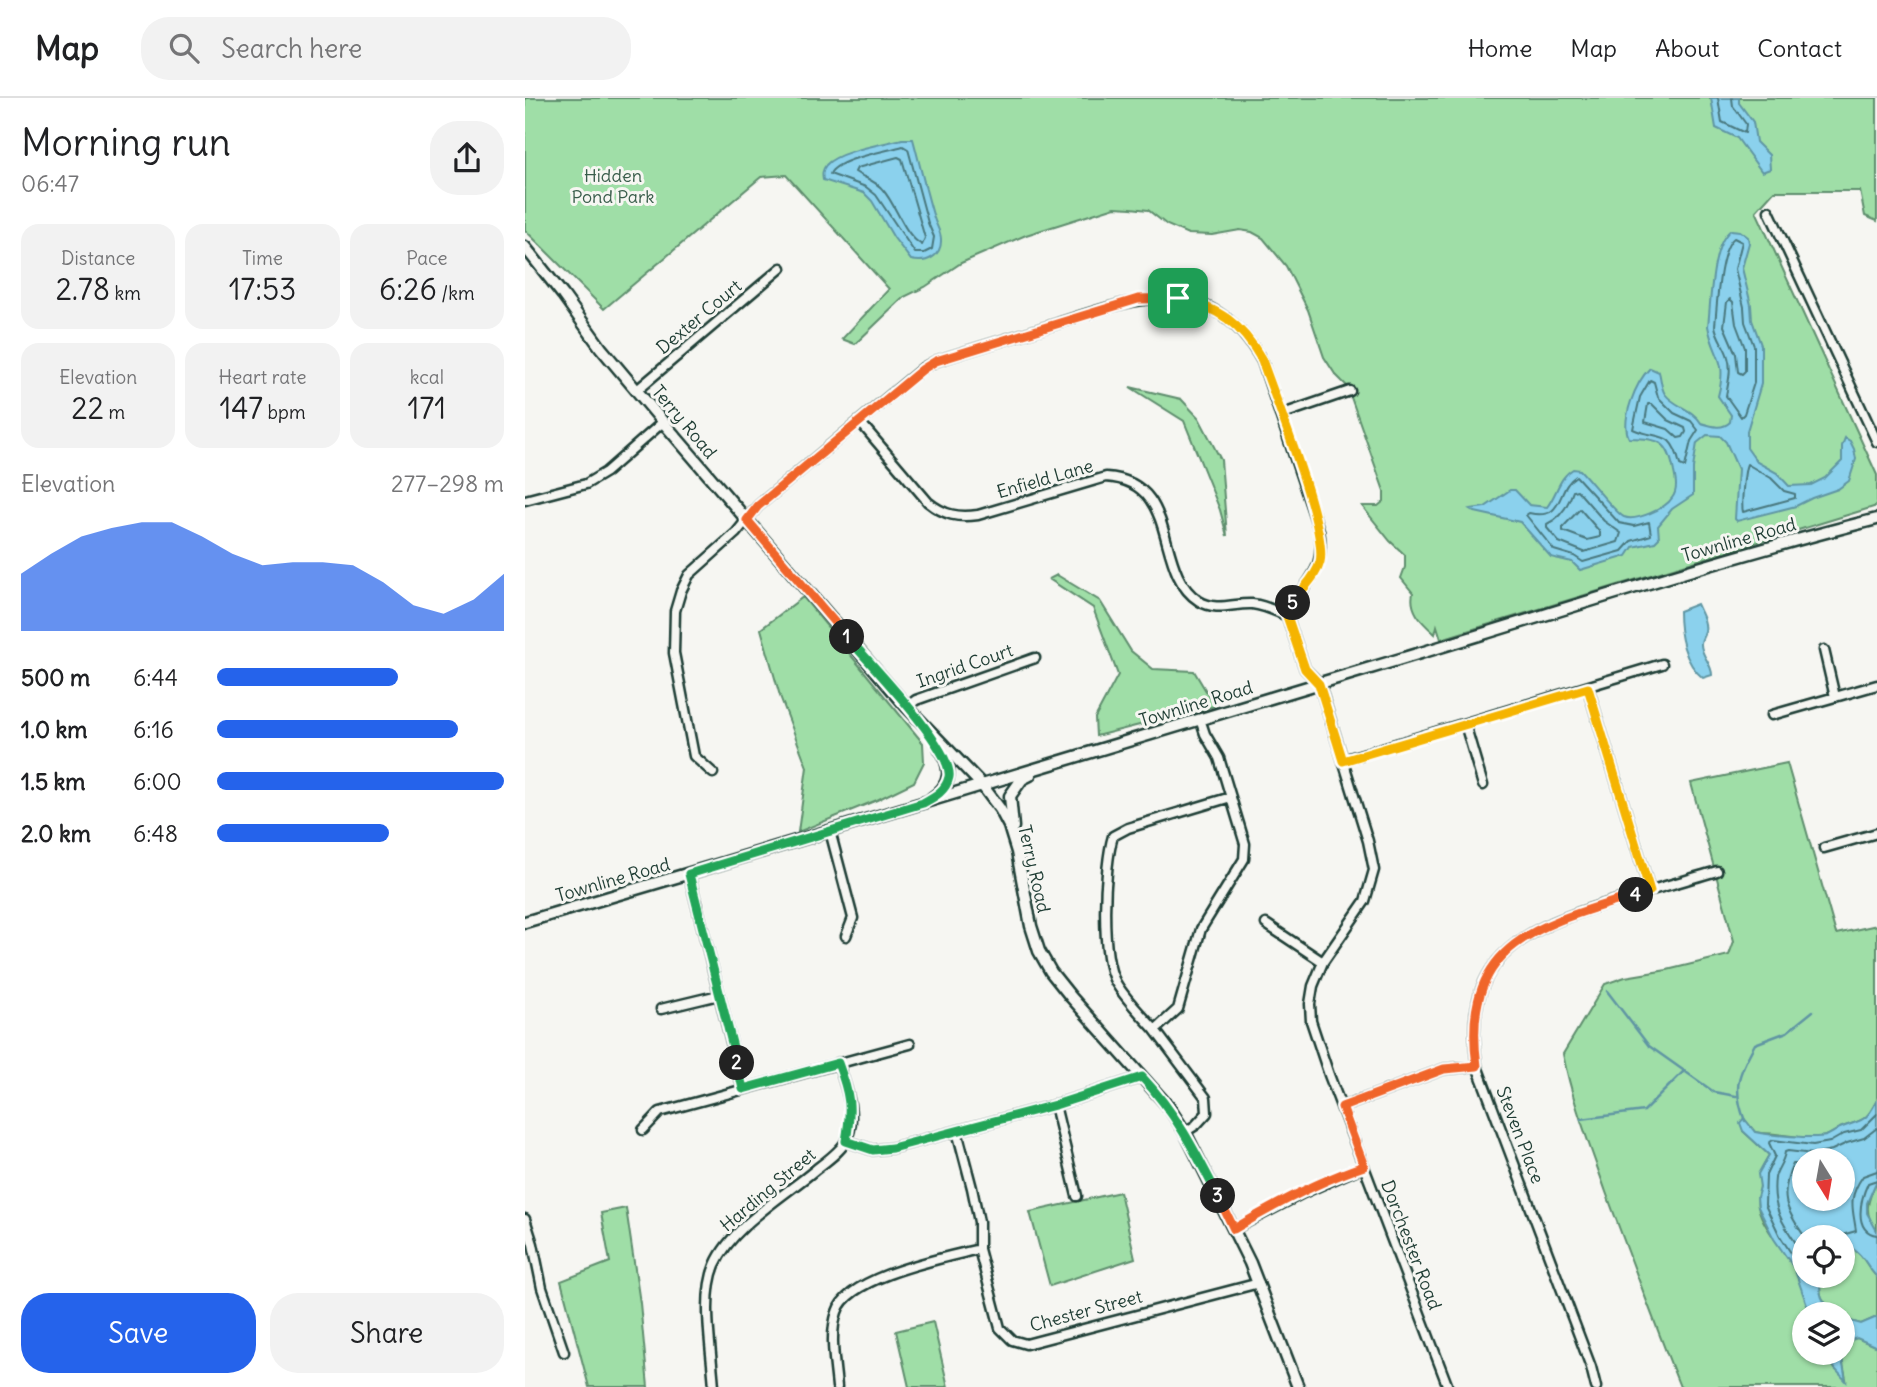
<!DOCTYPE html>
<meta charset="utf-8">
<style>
:root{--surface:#fff;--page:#f2f2f2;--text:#202124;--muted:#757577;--line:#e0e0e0;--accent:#2563eb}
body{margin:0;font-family:Delius,sans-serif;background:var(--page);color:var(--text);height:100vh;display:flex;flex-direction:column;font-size:26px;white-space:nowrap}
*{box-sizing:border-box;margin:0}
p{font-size:23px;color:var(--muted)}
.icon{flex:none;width:38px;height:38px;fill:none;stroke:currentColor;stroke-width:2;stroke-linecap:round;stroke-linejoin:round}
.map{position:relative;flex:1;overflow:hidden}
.drawer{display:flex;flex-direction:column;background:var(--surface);width:525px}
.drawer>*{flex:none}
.needle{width:46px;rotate:169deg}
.fabs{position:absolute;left:1267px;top:1050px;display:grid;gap:14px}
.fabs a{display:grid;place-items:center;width:63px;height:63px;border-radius:50%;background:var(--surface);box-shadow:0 2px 5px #0004;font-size:35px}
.pin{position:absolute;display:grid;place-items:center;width:60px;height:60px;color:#fff;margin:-30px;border-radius:14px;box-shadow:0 4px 10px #0006}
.km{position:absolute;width:35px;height:35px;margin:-18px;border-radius:50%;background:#222;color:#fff;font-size:19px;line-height:35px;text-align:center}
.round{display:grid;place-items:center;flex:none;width:74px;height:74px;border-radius:28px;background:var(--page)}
.head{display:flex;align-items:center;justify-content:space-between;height:119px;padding:0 21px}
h1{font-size:38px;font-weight:600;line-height:52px}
.metrics{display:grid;grid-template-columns:repeat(3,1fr);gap:10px;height:119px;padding:7px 21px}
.metrics div{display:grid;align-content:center;border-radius:18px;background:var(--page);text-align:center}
.metrics b{font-size:30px;font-weight:600}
.metrics small{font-size:19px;font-weight:400}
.metrics p{font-size:19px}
.chart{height:196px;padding:14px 21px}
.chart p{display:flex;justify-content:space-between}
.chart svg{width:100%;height:126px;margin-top:7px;fill:var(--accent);opacity:.7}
.action{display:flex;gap:14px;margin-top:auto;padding:14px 21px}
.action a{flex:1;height:80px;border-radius:28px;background:var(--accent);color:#fff;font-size:28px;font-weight:600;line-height:80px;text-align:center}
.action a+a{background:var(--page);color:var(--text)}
ul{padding:0 21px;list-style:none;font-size:23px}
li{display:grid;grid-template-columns:112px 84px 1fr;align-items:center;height:52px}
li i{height:18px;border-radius:9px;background:var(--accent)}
header{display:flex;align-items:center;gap:42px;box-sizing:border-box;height:98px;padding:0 35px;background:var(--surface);border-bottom:2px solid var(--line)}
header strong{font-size:33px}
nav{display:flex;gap:38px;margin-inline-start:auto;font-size:24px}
.search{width:490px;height:63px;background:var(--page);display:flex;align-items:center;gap:18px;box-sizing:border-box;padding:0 24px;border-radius:28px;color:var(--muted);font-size:26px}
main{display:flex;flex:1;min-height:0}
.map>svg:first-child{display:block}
.green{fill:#9fdea7;stroke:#5f8e6e;stroke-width:2}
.water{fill:#8bd1ed;stroke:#6096a3;stroke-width:2;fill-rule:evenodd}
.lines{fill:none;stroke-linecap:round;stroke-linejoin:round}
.shore{stroke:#4a787e;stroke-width:2}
.stream{stroke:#6096a3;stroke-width:2.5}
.minor-casing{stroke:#1f3d34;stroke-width:13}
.tertiary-casing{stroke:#1f3d34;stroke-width:15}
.minor{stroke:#f6f6f2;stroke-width:8}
.tertiary{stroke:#f6f6f2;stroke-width:10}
.split-1-casing{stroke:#fff;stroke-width:14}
.split-2-casing{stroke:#fff;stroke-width:14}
.split-3-casing{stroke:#fff;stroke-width:14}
.split-4-casing{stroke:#fff;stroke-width:14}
.split-5-casing{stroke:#fff;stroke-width:14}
.split-6-casing{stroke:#fff;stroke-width:14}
.split-1{stroke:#f0652b;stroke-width:9}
.split-2{stroke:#22a559;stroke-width:9}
.split-3{stroke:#22a559;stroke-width:9}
.split-4{stroke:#f0652b;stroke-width:9}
.split-5{stroke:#f5b400;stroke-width:9}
.split-6{stroke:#f5b400;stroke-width:9}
.labels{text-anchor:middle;stroke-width:6;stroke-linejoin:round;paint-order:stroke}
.park-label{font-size:18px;fill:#395d4b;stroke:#f6f6f2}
.street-label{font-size:18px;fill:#1f3d34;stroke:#f6f6f2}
</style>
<header>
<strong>Map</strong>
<div class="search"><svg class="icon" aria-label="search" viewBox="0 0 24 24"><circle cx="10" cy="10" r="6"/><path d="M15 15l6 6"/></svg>Search here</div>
<nav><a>Home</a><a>Map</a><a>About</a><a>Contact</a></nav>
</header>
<main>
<section class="drawer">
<div class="head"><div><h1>Morning run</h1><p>06:47</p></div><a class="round"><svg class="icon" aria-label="share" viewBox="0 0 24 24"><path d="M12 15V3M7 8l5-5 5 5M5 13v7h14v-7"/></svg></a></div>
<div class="metrics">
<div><p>Distance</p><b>2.78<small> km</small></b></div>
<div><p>Time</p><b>17:53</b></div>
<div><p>Pace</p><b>6:26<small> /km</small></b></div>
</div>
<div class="metrics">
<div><p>Elevation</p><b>22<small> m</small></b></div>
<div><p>Heart rate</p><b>147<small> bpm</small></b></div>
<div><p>kcal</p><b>171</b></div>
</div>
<div class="chart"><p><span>Elevation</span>277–298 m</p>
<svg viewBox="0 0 160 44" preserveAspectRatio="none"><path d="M0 44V24L10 17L20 11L30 8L40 6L50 6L60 11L70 17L80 21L90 20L100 20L110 21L120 27L130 35L140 38L150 33L160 24V44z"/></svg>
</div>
<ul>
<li><b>500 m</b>6:44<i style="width:63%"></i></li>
<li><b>1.0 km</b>6:16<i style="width:84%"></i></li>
<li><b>1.5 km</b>6:00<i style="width:100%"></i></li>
<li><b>2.0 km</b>6:48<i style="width:60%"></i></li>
</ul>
<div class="action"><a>Save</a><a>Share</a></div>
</section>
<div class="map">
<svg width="1352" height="1289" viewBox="0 0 1352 1289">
<rect width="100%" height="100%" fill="#f6f6f2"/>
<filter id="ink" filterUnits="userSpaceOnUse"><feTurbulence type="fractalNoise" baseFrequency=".0143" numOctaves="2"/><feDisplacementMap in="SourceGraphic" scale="14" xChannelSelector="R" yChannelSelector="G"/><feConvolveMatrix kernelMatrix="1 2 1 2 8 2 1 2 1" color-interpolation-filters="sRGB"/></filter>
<g filter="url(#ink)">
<path class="green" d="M 0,0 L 1352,0 L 1352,123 L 1340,118 L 1335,93 L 1249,93 L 1231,113 L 1352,377 L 1352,408 L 916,541 L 912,528 L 910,536 C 897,524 884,513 888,495 L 876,480 L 880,469 L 880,457 L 865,443 L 837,408 L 853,408 L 859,403 L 859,393 L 822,288 L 810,276 L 799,259 L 783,212 L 761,168 L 738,140 L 727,134 L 715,132 L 687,137 L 663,136 L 642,127 L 623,112 L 606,110 L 590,109 L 501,137 L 436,165 L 400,189 L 379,199 L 330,246 L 317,241 L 364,191 L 261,77 L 236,79 L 79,211 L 0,132 Z
M 605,289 L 656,301 L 674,320 L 696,362 L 702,438 L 695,412 L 659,323 Z
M 532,477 L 575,503 L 606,553 L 628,571 L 669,573 L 690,608 L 571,638 L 570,620 L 593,577 L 568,510 L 524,481 Z
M 278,499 L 398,645 L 399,664 L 389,684 L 352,702 L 273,734 L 282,669 L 255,598 L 236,531 Z
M 1262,665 L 1311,836 L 1352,827 L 1352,1002 C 1340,1026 1337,1021 1315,1030 C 1310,1033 1306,1036 1301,1038 C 1280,1043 1257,1035 1236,1035 L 1230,1034 L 1219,1021 L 1218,1033 L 1244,1057 C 1235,1073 1235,1070 1235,1087 C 1235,1095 1231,1101 1233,1109 C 1239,1132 1258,1149 1269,1170 C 1277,1184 1281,1201 1285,1216 L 1279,1216 L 1279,1255 L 1302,1255 L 1310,1271 L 1321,1281 L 1317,1261 L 1319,1244 L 1332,1240 L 1352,1249 L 1352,1289 L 1155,1289 C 1129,1224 1105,1159 1081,1094 C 1065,1048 1047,1003 1038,956 L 1080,886 L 1100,879 L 1142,872 L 1204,857 L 1209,843 L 1166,685 Z
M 1352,1082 L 1352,1133 C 1337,1115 1343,1102 1352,1082 Z
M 595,1094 L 610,1160 L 525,1188 L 505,1114 Z
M 101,1110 L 115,1205 L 123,1289 L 64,1289 L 36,1183 L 85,1164 L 76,1115 Z
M 1328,1151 C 1341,1159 1341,1169 1352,1179 L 1352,1219 L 1336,1226 L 1318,1221 L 1318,1216 L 1311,1216 C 1296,1202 1293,1198 1296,1178 L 1318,1178 L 1318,1152 Z
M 408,1224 L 423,1289 L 384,1289 L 371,1233 Z"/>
<path class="water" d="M 1186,0 L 1214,0 L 1214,5 L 1228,24 L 1231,44 L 1244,57 L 1245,71 L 1237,74 L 1212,40 L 1191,30 Z
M 377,41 L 388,41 C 395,67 401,94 409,120 C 411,127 416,134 416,141 C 417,158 402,166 386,162 L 369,140 L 347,103 L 339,95 L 298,82 C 297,76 297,72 301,67 C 313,53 359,46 377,41 Z
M 1206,132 L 1215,133 L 1223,139 L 1224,145 L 1217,170 L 1226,207 L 1227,222 L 1236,247 L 1236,286 L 1222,333 L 1222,350 L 1232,364 L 1252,375 L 1264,388 L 1286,387 L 1300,380 L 1317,363 L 1317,348 L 1320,340 L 1325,343 L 1329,351 L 1331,361 L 1324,383 L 1313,391 L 1287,400 L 1271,408 L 1212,423 L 1210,421 L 1213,371 L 1201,344 L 1195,338 L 1182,337 L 1172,345 L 1168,370 L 1168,397 L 1147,411 L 1133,428 L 1134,440 L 1130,444 L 1108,449 L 1102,458 L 1055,472 L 1047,464 L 1026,459 L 995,424 L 950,414 L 945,411 L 960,409 L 985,392 L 990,392 L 1004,407 L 1022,409 C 1032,396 1034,379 1048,371 L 1055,372 C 1064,381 1090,415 1099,419 C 1111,424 1141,410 1147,400 C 1153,392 1151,383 1149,374 C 1143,342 1135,341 1104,340 C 1095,322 1111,284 1125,270 L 1134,274 C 1136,280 1136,291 1140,296 C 1150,309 1168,311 1176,325 C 1186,328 1197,332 1205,324 L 1206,317 L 1193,298 C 1203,260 1189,261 1183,228 C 1186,204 1186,146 1206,132 Z
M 1172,506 C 1176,515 1182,524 1180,534 C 1179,538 1176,541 1176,545 C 1175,557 1187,565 1187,577 L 1178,580 C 1159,565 1154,536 1154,513 Z
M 1352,1002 L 1352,1082 L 1342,1105 L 1342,1115 L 1352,1133 L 1352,1179 C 1341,1169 1341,1159 1328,1151 L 1318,1152 L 1318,1139 L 1279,1139 L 1279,1178 L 1296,1178 C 1293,1198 1296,1202 1311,1216 L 1285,1216 L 1269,1170 L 1249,1141 L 1233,1109 L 1232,1099 L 1235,1089 L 1233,1076 L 1244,1057 L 1218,1033 L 1215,1025 L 1219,1020 L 1230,1034 C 1244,1037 1288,1041 1301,1038 C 1306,1036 1310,1033 1315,1030 C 1337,1021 1340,1026 1352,1002 ZM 1279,1062 L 1318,1062 L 1318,1101 L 1279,1101 Z
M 1352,1219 L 1352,1249 L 1332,1240 L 1319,1244 L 1317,1261 L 1321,1283 L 1310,1271 L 1302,1255 L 1318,1255 L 1318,1221 L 1336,1226 Z"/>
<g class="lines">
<path class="shore" d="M 1193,0 L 1197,24 L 1220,35 L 1221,26 L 1208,8 L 1207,0
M 378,48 L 383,51 L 403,125 L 409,139 L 407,151 L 399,155 L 390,155 L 351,97 L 341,89 L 305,76 C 311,61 362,53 378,48 Z
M 373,59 L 377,61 L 400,140 L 397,147 C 378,136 372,108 358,92 C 350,82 339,80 330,74 L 332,70 Z
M 1209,140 L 1217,144 L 1210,171 L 1219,209 L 1220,224 L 1229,248 L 1229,285 L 1219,316 L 1216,319 L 1201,298 C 1203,285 1207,272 1203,259 C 1200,248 1192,240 1190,228 C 1192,208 1194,151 1209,140 Z
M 1205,201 L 1208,204 L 1211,226 L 1220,250 L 1220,273 L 1217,276 L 1213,274 L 1211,256 L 1199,228 L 1202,204 Z
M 1125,282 L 1129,284 L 1133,299 L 1149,315 L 1166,323 L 1173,332 L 1166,343 L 1160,369 L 1155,367 C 1146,329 1134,343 1108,331 L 1115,299 Z
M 1123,306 L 1127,306 L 1143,322 L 1160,330 L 1161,334 L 1158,339 L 1153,340 L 1143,331 L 1120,324 Z
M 1222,366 L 1246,380 L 1259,393 L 1270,396 L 1270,400 L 1218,414 C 1216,407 1219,373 1222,366 Z
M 1051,378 L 1094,425 L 1109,428 L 1124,424 L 1126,437 L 1106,443 L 1097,453 L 1058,464 L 1049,458 L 1029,452 L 1001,417 L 1004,415 C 1041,423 1030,391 1051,378 Z
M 1052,392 L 1079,423 L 1096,435 L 1093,444 L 1059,454 L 1034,444 L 1022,430 L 1022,426 C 1036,420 1043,408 1048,393 Z
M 1055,411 L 1075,434 L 1075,439 L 1062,442 L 1038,433 L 1038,429 Z
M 1279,1066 L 1268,1066 C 1254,1098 1260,1111 1280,1139
M 1352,1082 L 1343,1085 C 1336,1100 1327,1133 1352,1137
M 1310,1139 L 1331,1133 C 1328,1110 1322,1101 1338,1078 L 1352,1073
M 1279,1157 C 1261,1130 1246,1114 1250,1080 C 1251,1072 1259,1064 1260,1054 L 1263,1053 L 1288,1056 L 1307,1052 L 1322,1045 L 1339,1040 L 1352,1030
M 1279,1175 L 1255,1138 L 1240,1107 L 1241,1077 L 1250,1058 L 1244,1045 L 1248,1042 L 1288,1047 L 1305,1044 L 1319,1036 L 1336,1032 L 1352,1016"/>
<path class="stream" d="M 1082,893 L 1124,948 L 1189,994 L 1211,998
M 1056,1021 L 1119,1013 L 1159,973
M 1220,1023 C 1207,990 1213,976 1230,946 L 1262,934 L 1288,913"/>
<g class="minor-casing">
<path id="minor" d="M 1244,113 L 1352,344
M 112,292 L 256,170
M 755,317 L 825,293
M 335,324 L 403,404 C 419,417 433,420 453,417 L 581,379 C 657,384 627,473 674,503 C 692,514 708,505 727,506 C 739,507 751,513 762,518
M 0,402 L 61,386 L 81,374 L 138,324
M 1299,552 L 1310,599
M 1063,590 L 1125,793
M 382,609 L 391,602 L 510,560
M 1247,617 L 1352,587
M 940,626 L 958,687
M 818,662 L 1137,566
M 188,675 L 169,658 L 149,555 L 150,513 L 156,493 L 164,477 L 211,435 L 233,408 L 398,270 L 411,263 C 448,251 486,240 524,228 C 606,202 683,168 737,263 L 794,432 C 802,477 779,481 762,518 L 780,571 L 794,585 L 843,743 L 849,772 L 840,803 L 798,864 L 788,888 L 785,906 L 786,923 L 804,977 L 923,1289
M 305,733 L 328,820 L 321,838
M 1299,750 L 1352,735
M 164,776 L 218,991
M 741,826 L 798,864
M 136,911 L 194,897
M 630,932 C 617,917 601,902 591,885 C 575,858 579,768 588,738 L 603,730 L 706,699
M 530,1007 L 552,1098
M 817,1009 L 919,971 L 952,968
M 118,1032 L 135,1014 L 385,946
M 432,1033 L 447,1090 L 454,1124 L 454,1151 L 475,1230 L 487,1242 L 501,1246 L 734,1185
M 660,1034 L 671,1027 L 682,1015 L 681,1000 L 630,932 L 653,911 L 676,831 L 719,761 L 720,746 L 694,660 L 680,636 L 675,621
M 321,1043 L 348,1052 L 367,1050 L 530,1007 L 617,979
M 0,1121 L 8,1146 L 17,1190 L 39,1254
M 709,1131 L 778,1095 L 839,1068
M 189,1289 C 187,1254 176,1200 190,1167 C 206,1129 259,1098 290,1072 C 300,1064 315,1054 321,1043 C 333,1019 321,988 313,965
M 312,1289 C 310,1265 304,1238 312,1214 C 323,1178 419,1160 454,1151
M 1071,1289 L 1066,1269 L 952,968 C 937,862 992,833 1083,805 C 1119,794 1155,784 1192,773"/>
</g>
<g class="tertiary-casing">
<path id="tertiary" d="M 0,149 L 38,197 L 76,250 L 138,324 L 382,609 L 457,687 L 475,711 L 484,728 L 492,754 L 506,828 L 514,853 L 526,874 L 546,899 L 643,1008 L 660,1034 L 725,1165 L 773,1289
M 407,700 C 427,687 427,670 415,651
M 488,729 L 485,698 L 497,681 L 505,677
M 0,824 C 281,741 561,655 842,571 C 1012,521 1180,464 1352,421"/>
</g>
<use href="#minor" class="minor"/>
<use href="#tertiary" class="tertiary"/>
</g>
</g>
<g class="lines" filter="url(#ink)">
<g class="split-1-casing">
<path id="split-1" d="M 322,539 L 222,422 L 233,408 L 398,271 L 411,263 L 613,201 L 653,200"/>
</g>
<g class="split-2-casing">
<path id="split-2" d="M 212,965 L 164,776 L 398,705 C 409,699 421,693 424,679 C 429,652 342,562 322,539"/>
</g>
<g class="split-3-casing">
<path id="split-3" d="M 212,965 L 218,991 L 313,965 C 325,997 327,1009 321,1043 L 348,1052 L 367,1050 L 530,1007 L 617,979 C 651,1015 671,1055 693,1098"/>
</g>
<g class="split-4-casing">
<path id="split-4" d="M 693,1098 L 709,1131 C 749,1107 794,1083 839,1068 L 817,1009 L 919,971 L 952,968 C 935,845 1013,827 1111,797"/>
</g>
<g class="split-5-casing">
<path id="split-5" d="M 768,505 L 762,518 L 780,571 L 794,586 L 818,663 L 1063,590 L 1125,793 L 1111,797"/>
</g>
<g class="split-6-casing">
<path id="split-6" d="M 653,200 C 694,210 716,225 737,262 C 750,300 803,432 795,464 C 791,480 776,491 768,505"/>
</g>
<use href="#split-1" class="split-1"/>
<use href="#split-2" class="split-2"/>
<use href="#split-3" class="split-3"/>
<use href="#split-4" class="split-4"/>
<use href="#split-5" class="split-5"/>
<use href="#split-6" class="split-6"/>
</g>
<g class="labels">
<g class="park-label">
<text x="88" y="84">Hidden<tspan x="88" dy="21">Pond Park</tspan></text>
</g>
<g class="street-label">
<text transform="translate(174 219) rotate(-40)" y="6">Dexter Court</text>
<text transform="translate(159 324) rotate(50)" y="6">Terry Road</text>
<text transform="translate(520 381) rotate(-16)" y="6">Enfield Lane</text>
<text transform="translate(1214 442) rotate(-16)" y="6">Townline Road</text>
<text transform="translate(440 568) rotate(-19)" y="6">Ingrid Court</text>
<text transform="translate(671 606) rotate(-17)" y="6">Townline Road</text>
<text transform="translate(509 771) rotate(77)" y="6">Terry Road</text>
<text transform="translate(88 782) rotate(-16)" y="6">Townline Road</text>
<text transform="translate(995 1037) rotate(69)" y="6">Steven Place</text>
<text transform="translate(243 1092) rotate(-40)" y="6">Harding Street</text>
<text transform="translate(886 1147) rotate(69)" y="6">Dorchester Road</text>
<text transform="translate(561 1213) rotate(-15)" y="6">Chester Street</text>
</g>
</g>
</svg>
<div class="fabs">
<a><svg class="needle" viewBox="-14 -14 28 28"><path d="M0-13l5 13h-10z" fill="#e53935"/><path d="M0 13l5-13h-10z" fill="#757577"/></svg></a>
<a><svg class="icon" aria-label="locate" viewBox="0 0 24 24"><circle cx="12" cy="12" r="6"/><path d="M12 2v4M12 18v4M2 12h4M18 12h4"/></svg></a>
<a><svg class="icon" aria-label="layers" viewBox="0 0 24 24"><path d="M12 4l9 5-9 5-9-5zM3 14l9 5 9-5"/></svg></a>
</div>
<div class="pin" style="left:653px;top:200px;background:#1e9e55"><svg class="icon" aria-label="arrive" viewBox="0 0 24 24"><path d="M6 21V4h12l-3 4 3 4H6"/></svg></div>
<b class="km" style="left:322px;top:539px">1</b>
<b class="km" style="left:212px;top:965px">2</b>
<b class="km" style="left:693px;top:1098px">3</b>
<b class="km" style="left:1111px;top:797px">4</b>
<b class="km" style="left:768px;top:505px">5</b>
</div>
</main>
